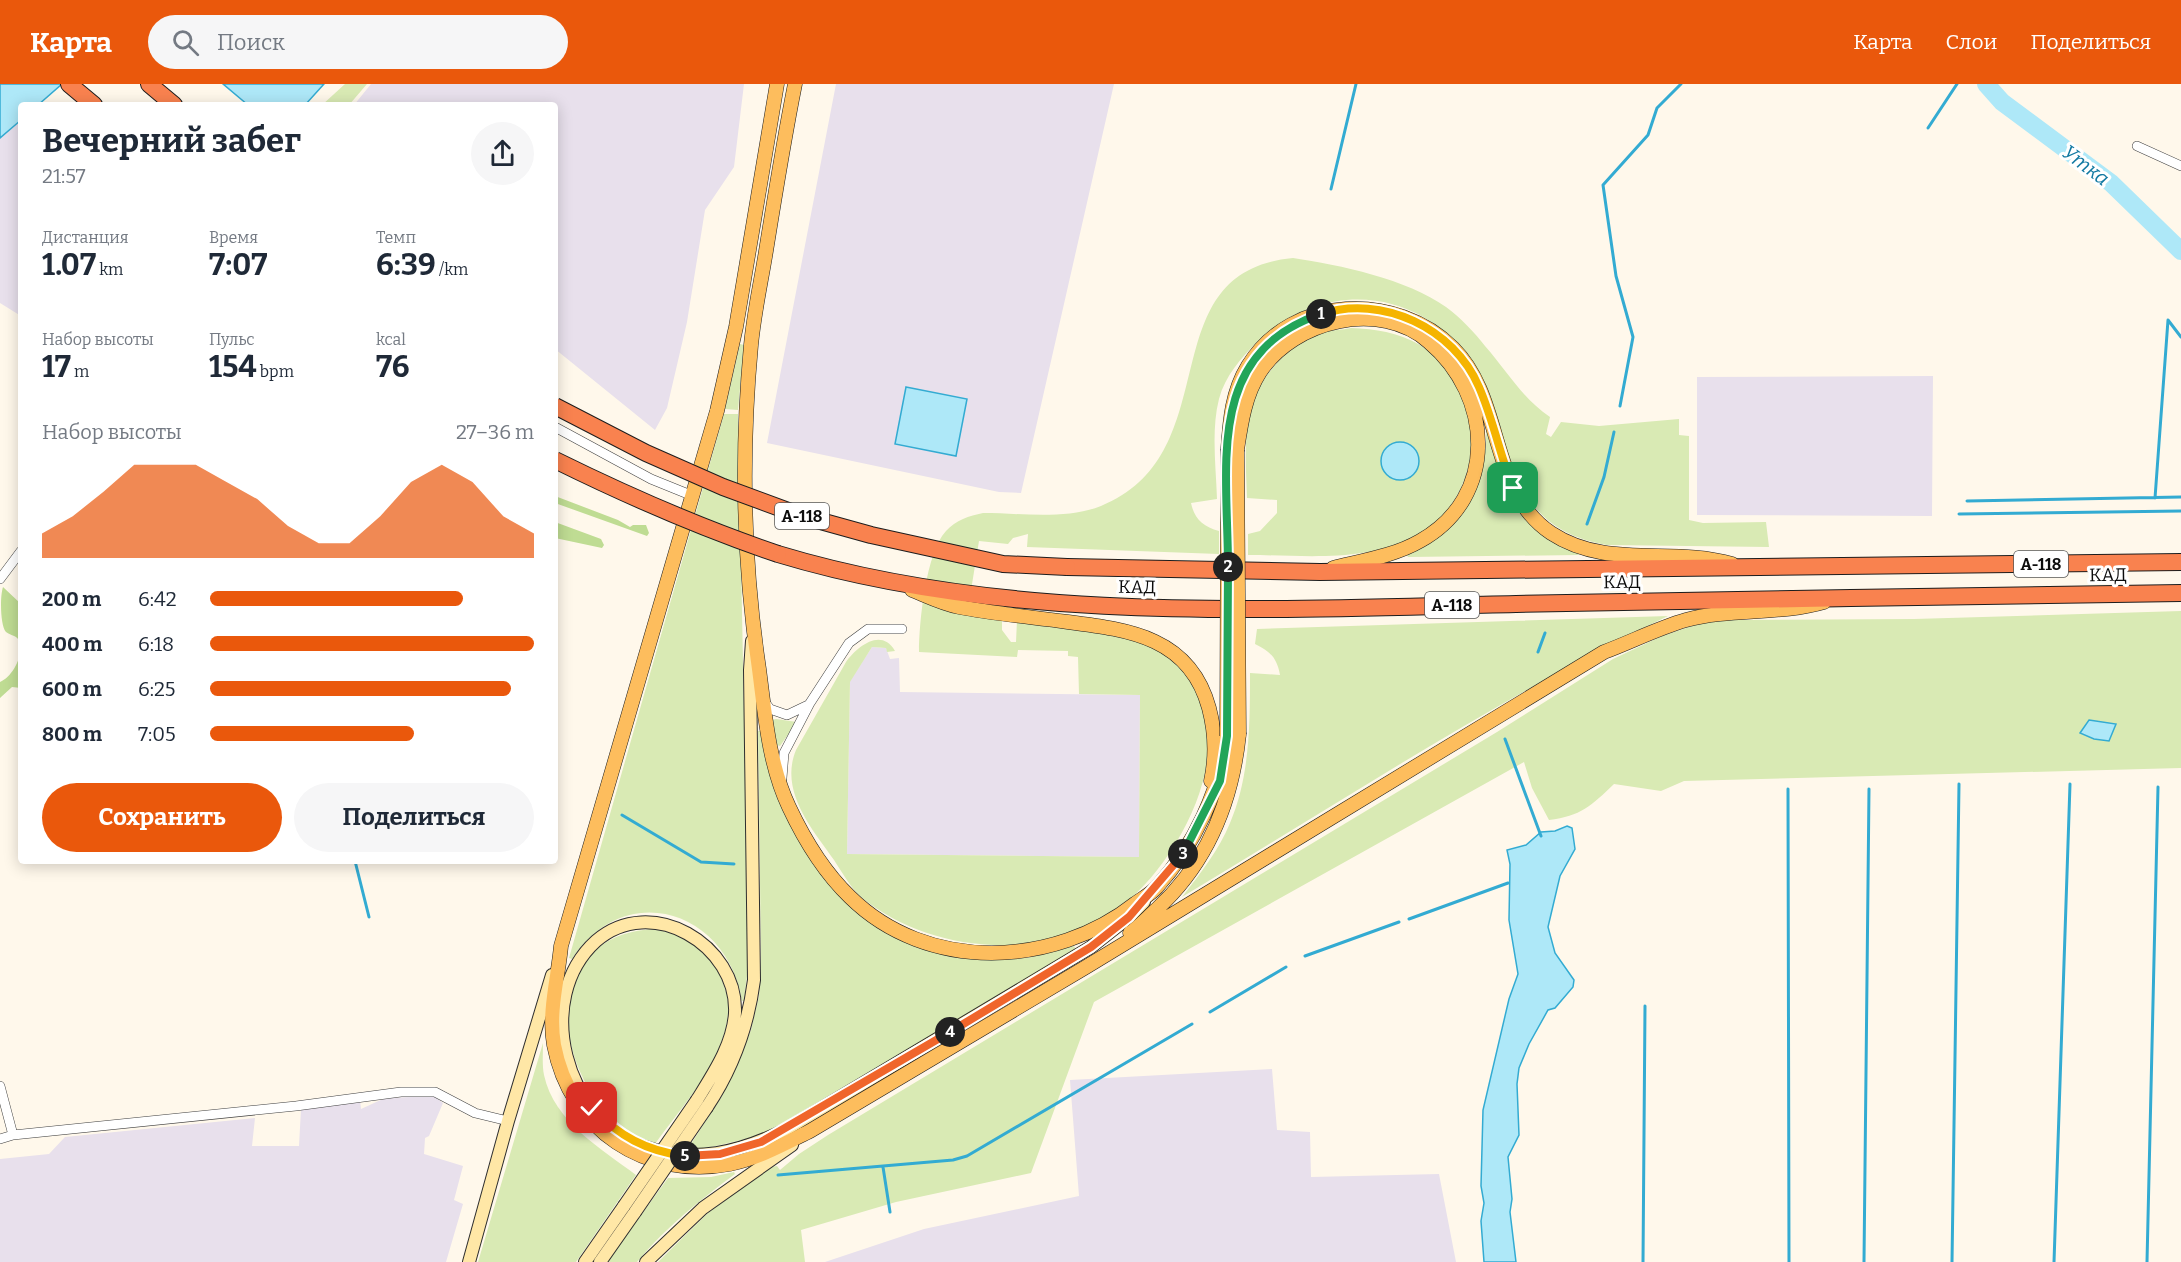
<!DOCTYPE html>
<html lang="ru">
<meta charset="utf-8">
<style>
:root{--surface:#fff;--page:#f6f6f7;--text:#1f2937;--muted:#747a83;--accent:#ea580c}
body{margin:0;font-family:Bitter,serif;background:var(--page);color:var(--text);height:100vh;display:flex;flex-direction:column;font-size:22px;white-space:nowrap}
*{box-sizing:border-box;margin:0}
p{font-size:20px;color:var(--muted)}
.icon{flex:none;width:33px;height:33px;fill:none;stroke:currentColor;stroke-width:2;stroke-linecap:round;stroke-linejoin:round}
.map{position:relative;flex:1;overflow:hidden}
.sheet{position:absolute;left:18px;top:18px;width:540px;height:762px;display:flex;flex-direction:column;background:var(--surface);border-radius:6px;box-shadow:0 3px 15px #0003}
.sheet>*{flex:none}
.pin{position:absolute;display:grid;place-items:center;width:51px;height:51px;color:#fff;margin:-26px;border-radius:12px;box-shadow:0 3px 9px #0006}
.km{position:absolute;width:30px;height:30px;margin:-15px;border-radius:50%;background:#222;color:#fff;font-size:16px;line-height:30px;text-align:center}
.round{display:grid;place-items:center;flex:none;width:63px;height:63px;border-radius:32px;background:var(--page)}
.headline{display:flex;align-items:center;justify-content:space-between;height:102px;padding:0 24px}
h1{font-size:33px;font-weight:700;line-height:45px}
.metrics{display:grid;grid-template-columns:repeat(3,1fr);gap:9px;height:102px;padding:6px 24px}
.metrics div{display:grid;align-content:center}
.metrics b{font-size:30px;font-weight:700}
.metrics small{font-size:16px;font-weight:400}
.metrics p{font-size:16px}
.chart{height:168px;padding:12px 24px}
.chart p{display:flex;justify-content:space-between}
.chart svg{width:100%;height:108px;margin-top:6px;fill:var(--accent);opacity:.7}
.button{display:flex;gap:12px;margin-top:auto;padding:12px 24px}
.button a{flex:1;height:69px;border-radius:36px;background:var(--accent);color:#fff;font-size:24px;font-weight:700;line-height:69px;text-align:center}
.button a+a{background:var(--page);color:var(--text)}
ul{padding:0 24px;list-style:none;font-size:20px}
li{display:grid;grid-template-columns:96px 72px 1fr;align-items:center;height:45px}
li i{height:15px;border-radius:8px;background:var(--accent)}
header{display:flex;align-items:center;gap:36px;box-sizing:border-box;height:84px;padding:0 30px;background:var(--accent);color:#fff}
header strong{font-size:28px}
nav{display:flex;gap:33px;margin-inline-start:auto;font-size:21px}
.search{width:420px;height:54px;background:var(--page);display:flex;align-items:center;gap:15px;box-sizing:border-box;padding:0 21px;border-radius:33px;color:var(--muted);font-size:22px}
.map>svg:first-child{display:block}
.industrial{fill:#e8e0ec}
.green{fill:#d9eab4}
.forest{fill:#bfdc93}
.water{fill:#aee8f8;stroke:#33abd2;stroke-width:1.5}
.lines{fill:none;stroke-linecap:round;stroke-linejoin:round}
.stream{stroke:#33abd2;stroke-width:3}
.river{stroke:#aee8f8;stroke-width:18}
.street-casing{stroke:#3f3f3f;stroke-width:10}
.secondary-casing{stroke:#2e2e2e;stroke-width:14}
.primary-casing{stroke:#1d1d1d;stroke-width:15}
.highway-casing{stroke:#1d1d1d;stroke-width:18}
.street{stroke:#fff;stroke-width:9}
.secondary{stroke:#ffe7a6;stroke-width:12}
.primary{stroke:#fdbd5d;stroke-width:14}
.highway{stroke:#f9824f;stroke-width:16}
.secondary-bridge-casing{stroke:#2e2e2e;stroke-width:14;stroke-linecap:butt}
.primary-bridge-casing{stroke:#1d1d1d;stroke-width:15;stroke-linecap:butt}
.highway-bridge-casing{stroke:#1d1d1d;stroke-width:18;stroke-linecap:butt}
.secondary-bridge{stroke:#ffe7a6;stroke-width:12}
.primary-bridge{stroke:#fdbd5d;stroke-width:14}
.highway-bridge{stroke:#f9824f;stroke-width:16}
.split-1-casing{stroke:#fff;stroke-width:12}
.split-2-casing{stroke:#fff;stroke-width:12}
.split-3-casing{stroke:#fff;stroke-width:12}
.split-4-casing{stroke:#fff;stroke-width:12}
.split-5-casing{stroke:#fff;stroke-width:12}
.split-6-casing{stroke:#fff;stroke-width:12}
.split-1{stroke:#f5b400;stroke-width:8}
.split-2{stroke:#22a559;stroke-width:8}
.split-3{stroke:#22a559;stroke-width:8}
.split-4{stroke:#f0652b;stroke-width:8}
.split-5{stroke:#f0652b;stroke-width:8}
.split-6{stroke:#f5b400;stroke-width:8}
.labels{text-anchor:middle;stroke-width:6;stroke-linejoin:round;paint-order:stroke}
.shield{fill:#fff;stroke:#555;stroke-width:1.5}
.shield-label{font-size:16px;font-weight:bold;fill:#0c0c0c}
.street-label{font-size:18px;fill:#0c0c0c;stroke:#fff}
.water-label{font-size:20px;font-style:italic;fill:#1279a2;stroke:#fff}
</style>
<header>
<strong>Карта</strong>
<div class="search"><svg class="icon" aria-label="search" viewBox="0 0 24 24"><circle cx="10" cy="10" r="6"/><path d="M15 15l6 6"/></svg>Поиск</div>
<nav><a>Карта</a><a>Слои</a><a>Поделиться</a></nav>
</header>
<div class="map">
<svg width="2181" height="1178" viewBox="0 0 2181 1178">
<rect width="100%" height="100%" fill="#fff8eb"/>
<path class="industrial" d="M 371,0 L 744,0 L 734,83 L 705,126 L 687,238 L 667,324 L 655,346 L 555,265 L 555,21 L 354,21 Z
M 836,0 L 1114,0 L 1021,409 L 999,408 L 767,359 Z
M 21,36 L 21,232 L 0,219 L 0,54 Z
M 1933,292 L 1932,432 L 1697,431 L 1697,293 Z
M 872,563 L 886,564 L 890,575 L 899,574 L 900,608 L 1140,611 L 1139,773 L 847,770 L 850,597 Z
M 1272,985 L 1277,1046 L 1310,1048 L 1311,1093 L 1439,1090 L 1456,1178 L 825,1178 L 924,1145 L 1079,1112 L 1070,996 Z
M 434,1012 L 443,1019 L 429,1052 L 425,1054 L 424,1070 L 463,1082 L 454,1116 L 463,1120 L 446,1178 L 0,1178 L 0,1075 L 49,1070 L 65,1053 L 255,1034 L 252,1062 L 299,1062 L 301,1025 L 360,1016 L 361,1025 L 385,1014 Z"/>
<path class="green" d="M 345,0 L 367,0 L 349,21 L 322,21 Z
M 1293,174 C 1340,181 1407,195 1446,223 C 1461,234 1474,248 1485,262 C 1507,287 1522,314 1550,333 L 1546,350 L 1551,353 L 1561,338 L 1599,342 L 1679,335 L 1679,351 L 1689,352 L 1689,436 L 1703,439 L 1766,438 L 1769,463 L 1607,461 C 1510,445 1509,365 1479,288 C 1428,205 1328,191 1257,258 C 1241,274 1225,292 1219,315 C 1211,346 1216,383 1217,415 L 1191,419 C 1194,434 1203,443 1219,447 L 1219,470 L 1027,463 L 1028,450 L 1013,454 L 1008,460 L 979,457 L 967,531 L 1002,537 L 1002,546 L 1011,558 L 1016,558 L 1017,536 C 1066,543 1129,541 1170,573 C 1252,638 1188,769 1123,821 C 1049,880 932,871 861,813 C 850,803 842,788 834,776 C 812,745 779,707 796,666 L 846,578 C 857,563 881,543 895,567 L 887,568 L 886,564 L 872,563 L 850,598 L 847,770 L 1139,773 L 1140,611 L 1079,610 L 1078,573 L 1068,572 L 1068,567 L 1018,566 L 1017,573 L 919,568 C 919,539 926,468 946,447 C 956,436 969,432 983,429 C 1020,429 1066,436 1101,422 C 1232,369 1146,188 1293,174 Z
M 1351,244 C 1376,245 1397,248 1420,261 C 1493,303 1487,416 1414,453 C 1364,479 1302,471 1248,471 L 1248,450 L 1260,447 L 1277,429 L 1277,416 L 1247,414 C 1246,386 1244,358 1249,331 C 1256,295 1289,259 1323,248 C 1332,246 1342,246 1351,244 Z
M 740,260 L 744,261 L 738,326 L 725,325 Z
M 724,330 L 738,330 L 749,875 L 744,917 L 742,917 C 727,826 625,794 572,875 L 569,874 Z
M 1486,345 L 1488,345 C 1498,375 1504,415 1529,438 C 1543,451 1568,456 1579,471 L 1408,473 L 1407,471 C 1459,447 1488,403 1486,345 Z
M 2181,527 L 2181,684 L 1684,697 L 1661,707 L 1614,700 C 1591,722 1581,732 1549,736 L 1532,704 L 1524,678 L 1094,918 L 1031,1089 L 896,1118 L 801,1146 L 805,1178 L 658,1178 L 709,1128 L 771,1083 L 777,1082 L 780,1086 L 799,1070 L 828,1051 L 1497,648 L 1613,575 L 1662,552 L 1701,539 L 1730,536 L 1914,535 Z
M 1668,532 C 1500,613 1342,717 1182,813 C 1200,790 1219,766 1230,739 C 1250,692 1250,640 1250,589 L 1280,591 C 1277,574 1270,567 1255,560 L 1257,545 Z
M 776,635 L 797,638 L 780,662 L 777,661 L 772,636 Z
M 758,647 L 761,647 L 783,724 L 881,842 L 993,875 L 1027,874 L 1074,862 L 1076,866 L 763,1051 L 703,1065 L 687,1066 L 722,1012 L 751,946 L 759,912 L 761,874 Z
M 654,845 C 681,850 708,862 719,889 C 724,902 730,915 728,929 C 724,978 682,1022 655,1060 C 552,1023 527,851 654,845 Z
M 543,959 C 543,969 542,981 544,991 C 554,1038 602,1065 636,1091 L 576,1178 L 478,1178 Z
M 734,1088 L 735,1090 C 699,1117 666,1143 637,1178 L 607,1178 L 668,1094 L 711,1093 Z"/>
<path class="forest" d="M 555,412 L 618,436 L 630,443 L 633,441 L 646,441 L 649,449 L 647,452 L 555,419 Z
M 555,438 L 601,455 L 604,461 L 602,464 L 555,454 Z
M 3,503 L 21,520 L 21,604 L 12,603 L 0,614 L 0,598 C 12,593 23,573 20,559 C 18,551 11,552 6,548 C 0,541 0,512 3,503 Z"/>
<path class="water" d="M 0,0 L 62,0 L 38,21 L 21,21 L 21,36 L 0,54 Z
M 223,0 L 324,0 L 305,21 L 248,21 Z
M 906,303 L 967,315 L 956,372 L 895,360 Z
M1381 377a19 19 0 1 1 38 0a19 19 0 1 1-38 0Z
M 2089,636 L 2116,640 L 2109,657 L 2094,655 L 2080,649 Z
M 1567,742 L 1572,744 L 1575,765 L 1560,792 L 1548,843 L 1555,869 L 1574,896 L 1573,903 L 1555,924 L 1548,926 L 1529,960 L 1519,984 L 1517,1000 L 1519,1051 L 1508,1073 L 1512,1115 L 1510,1128 L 1516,1178 L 1484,1178 L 1481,1137 L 1484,1119 L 1481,1102 L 1483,1026 L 1509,915 L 1518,890 L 1509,836 L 1510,780 L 1507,766 L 1526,761 L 1541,748 L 1555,747 Z"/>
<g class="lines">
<path class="stream" d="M 1928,44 L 1957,0
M 1331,105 L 1356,0
M 1620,322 L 1633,253 L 1616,192 L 1603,101 L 1648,51 L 1657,24 L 1681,0
M 2155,414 L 2168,236 L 2181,253
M 1967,417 L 2181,413
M 1959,430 L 2181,427
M 1587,440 L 1604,393 L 1614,348
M 1538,568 L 1545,549
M 1505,655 L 1541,752
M 1788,705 L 1789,1178
M 622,731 L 701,778 L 734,780
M 355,777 L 369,833
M 1409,835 L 1508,799
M 1305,872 L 1399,838
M 1210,928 L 1286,883
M 883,1083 L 890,1128
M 778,1091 L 953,1076 L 967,1072 L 1192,940
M 1643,1178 L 1645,922
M 1864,1178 L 1869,705
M 1952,1178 L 1959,700
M 2054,1178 L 2070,700
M 2147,1178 L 2158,703"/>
<path class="river" d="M 1986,0 L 2002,18 L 2111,99 L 2181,167"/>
<g class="street-casing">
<path id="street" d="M 2137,62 L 2181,82
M 555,343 L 651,395 L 693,412
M 0,495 L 21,467
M 764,617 L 770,625 L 787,631 L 808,621
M 782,694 L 784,669 L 810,619 L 849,559 L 868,545 L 902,545
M 0,1002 L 13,1051
M 0,1055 L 13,1051 L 296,1022 L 401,1008 L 435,1008 L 475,1029 L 508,1037"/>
</g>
<g class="secondary-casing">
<path id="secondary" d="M 697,1016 C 713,990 733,961 735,929 C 738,861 651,809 596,857 C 532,915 565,1037 645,1063 C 694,1080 740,1068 785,1046 L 1091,863 L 1129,833 L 1144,818
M 707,1023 C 733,984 748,943 754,896 L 750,586 L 752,557
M 469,1178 L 508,1037 L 552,891
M 585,1178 L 624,1122
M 600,1178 L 635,1128
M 646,1178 L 703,1124 L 792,1061"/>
</g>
<g class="primary-casing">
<path id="primary" d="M 777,0 L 736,243 L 717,327 L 561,862 C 558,895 548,927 554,961 C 570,1046 646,1096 730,1080 C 759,1074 784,1060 810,1047 L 1086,883 L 1604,568 C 1631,558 1658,544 1686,536 C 1731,524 1779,531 1824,518
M 795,0 C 784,55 775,111 766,167 C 761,198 754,229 751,261 C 741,369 743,478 759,585 C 765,631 769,681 789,723 C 804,755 825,789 850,813 C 927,889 1054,884 1136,819 C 1143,814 1151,810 1157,803 C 1194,762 1220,706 1227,652
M 1228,365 C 1230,336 1232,308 1248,282 C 1292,210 1397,208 1453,264 C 1505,316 1488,407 1551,449 C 1607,486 1672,462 1732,480
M 1237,366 C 1241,339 1245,311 1260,288 C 1294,236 1380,215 1429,258 C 1493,312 1499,413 1420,457 C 1394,472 1361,477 1333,484
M 912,506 C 927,512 943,520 959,523 C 995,530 1032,533 1068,538 C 1131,546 1190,554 1209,624 C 1215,647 1216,674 1211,697
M 1130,849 C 1140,842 1148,833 1157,825 C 1208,778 1232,718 1239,650"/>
</g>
<g class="highway-casing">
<path id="highway" d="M 69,0 L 94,21
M 149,0 L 174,21
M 778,470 C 1012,541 1275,525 1516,520 C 1738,515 1959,513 2181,509
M 1067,483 L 1320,488 L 2181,478"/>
</g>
<use href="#street" class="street"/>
<use href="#secondary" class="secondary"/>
<use href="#primary" class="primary"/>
<use href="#highway" class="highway"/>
<g class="secondary-bridge-casing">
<path id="secondary-bridge" d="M 624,1122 L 697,1016
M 635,1128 L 707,1023"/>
</g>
<g class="primary-bridge-casing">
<path id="primary-bridge" d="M 1237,366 L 1239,650
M 1227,652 L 1228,365"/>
</g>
<g class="highway-bridge-casing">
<path id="highway-bridge" d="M 555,322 L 646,369 L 723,403 L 799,431 L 871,451 L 1003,480 L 1067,483
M 555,376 C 628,412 701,444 778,470"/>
</g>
<use href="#secondary-bridge" class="secondary-bridge"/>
<use href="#primary-bridge" class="primary-bridge"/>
<use href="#highway-bridge" class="highway-bridge"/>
</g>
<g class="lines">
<g class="split-1-casing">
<path id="split-1" d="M 1321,230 C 1382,210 1454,244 1479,303 C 1493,335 1500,371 1513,404"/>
</g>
<g class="split-2-casing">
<path id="split-2" d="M 1228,483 C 1228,383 1204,269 1321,230"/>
</g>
<g class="split-3-casing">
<path id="split-3" d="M 1183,770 L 1220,697 L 1227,652 L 1228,483"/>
</g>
<g class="split-4-casing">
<path id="split-4" d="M 950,948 L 1091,863 L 1129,833 L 1183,770"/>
</g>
<g class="split-5-casing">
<path id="split-5" d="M 685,1072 L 720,1070 L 761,1058 L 950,948"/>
</g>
<g class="split-6-casing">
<path id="split-6" d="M 592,1024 C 619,1052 646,1067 685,1072"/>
</g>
<use href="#split-1" class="split-1"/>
<use href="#split-2" class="split-2"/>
<use href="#split-3" class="split-3"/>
<use href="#split-4" class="split-4"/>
<use href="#split-5" class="split-5"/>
<use href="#split-6" class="split-6"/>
</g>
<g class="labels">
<g class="shield">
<rect x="775" y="419" width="54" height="26" rx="4.5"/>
<rect x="2014" y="467" width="54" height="26" rx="4.5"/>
<rect x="1425" y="508" width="54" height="26" rx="4.5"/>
</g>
<g class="shield-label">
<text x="802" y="438">А-118</text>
<text x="2041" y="486">А-118</text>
<text x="1452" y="527">А-118</text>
</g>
<g class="street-label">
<text transform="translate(2108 491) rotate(-1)" y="6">КАД</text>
<text transform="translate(1622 498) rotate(-1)" y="6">КАД</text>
<text transform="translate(1137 503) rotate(1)" y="6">КАД</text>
</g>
<g class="water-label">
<text transform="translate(2086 81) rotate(37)" y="7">Утка</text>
</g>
</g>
</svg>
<div class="pin" style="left:1513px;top:404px;background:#1e9e55"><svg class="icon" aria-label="arrive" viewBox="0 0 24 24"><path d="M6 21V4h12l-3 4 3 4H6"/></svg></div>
<div class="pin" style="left:592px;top:1024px;background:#d93025"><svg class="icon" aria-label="check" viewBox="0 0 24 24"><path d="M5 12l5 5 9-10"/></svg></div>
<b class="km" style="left:1321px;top:230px">1</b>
<b class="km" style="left:1228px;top:483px">2</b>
<b class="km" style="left:1183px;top:770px">3</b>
<b class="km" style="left:950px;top:948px">4</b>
<b class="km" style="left:685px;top:1072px">5</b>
<section class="sheet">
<div class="headline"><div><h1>Вечерний забег</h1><p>21:57</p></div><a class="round"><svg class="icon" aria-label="share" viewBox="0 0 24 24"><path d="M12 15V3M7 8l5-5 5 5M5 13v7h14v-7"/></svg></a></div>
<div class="metrics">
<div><p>Дистанция</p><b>1.07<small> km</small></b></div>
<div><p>Время</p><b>7:07</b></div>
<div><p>Темп</p><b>6:39<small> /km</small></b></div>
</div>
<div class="metrics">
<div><p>Набор высоты</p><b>17<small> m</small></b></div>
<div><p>Пульс</p><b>154<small> bpm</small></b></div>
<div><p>kcal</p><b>76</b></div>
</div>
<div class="chart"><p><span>Набор высоты</span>27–36 m</p>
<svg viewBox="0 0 160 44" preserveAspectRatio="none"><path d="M0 44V34L10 27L20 17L30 6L40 6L50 6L60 13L70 20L80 31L90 38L100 38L110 27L120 13L130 6L140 13L150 27L160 34V44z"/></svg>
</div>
<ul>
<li><b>200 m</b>6:42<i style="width:78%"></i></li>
<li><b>400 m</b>6:18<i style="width:100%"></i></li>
<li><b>600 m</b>6:25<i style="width:93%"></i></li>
<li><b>800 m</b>7:05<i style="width:63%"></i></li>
</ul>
<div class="button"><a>Сохранить</a><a>Поделиться</a></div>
</section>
</div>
